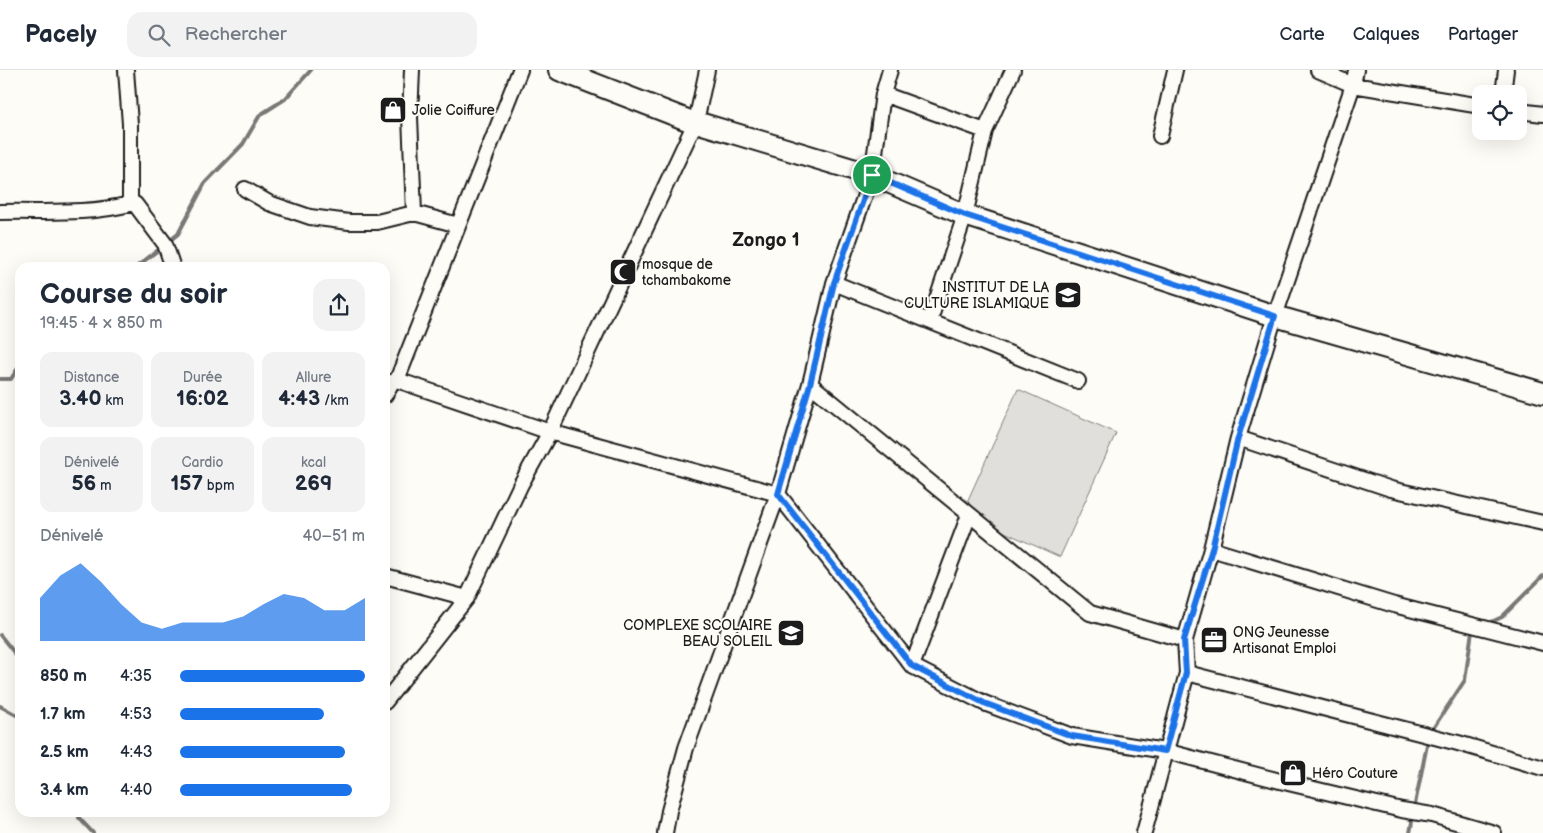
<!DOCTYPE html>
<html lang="fr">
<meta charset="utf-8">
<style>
:root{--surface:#fff;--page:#f2f2f3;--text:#1f2937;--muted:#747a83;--line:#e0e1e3;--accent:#1a73e8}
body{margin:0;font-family:"Balsamiq Sans",sans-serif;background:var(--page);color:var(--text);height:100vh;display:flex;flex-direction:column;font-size:19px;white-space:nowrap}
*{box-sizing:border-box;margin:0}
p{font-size:16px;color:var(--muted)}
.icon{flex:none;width:28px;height:28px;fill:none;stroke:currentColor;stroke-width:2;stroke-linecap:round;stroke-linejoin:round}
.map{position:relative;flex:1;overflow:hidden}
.drawer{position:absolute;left:15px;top:192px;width:375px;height:555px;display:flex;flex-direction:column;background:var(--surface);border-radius:15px;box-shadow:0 5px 20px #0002}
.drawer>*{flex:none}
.buttons{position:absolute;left:1472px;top:15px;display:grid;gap:10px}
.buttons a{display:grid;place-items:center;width:55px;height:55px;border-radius:10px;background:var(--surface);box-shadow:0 5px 20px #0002;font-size:25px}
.pin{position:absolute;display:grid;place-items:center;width:42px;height:42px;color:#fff;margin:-21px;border:2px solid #fff;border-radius:50%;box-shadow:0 1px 5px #0007}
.round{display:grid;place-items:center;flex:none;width:52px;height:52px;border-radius:15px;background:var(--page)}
.summary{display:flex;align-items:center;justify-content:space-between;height:85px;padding:0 25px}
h1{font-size:28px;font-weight:800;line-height:38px}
.figures{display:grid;grid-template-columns:repeat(3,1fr);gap:8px;height:85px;padding:5px 25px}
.figures div{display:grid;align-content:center;border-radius:12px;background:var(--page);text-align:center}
.figures b{font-size:21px;font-weight:800}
.figures small{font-size:14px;font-weight:400}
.figures p{font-size:14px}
.chart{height:140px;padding:10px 25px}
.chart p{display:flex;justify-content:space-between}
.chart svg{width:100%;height:90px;margin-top:5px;fill:var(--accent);opacity:.7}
ul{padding:0 25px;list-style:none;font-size:16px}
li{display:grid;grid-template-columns:80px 60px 1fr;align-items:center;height:38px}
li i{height:12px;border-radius:6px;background:var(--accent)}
header{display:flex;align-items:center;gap:30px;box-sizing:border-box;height:70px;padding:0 25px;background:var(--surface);border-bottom:1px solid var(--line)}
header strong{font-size:24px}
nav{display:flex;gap:28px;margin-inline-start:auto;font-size:18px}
.search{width:350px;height:45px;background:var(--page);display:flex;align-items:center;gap:12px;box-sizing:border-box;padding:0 18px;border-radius:15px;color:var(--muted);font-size:19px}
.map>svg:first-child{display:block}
.green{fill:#e0dfdb;stroke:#7e7e7c}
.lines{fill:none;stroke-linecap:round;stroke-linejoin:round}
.stream{stroke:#797876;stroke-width:4}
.street-casing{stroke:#1c1c1c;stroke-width:18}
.secondary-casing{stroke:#1c1c1c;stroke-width:24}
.street{stroke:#fdfcf7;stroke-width:14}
.secondary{stroke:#fdfcf7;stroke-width:20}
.route-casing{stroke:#fff;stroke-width:10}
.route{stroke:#1a73e8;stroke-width:6}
.labels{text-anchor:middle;stroke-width:4;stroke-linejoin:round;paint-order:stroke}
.poi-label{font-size:14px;fill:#1c1c1c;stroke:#fdfcf7;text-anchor:start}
.district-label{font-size:19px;font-weight:bold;fill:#1c1c1c;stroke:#fdfcf7}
</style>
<header>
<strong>Pacely</strong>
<div class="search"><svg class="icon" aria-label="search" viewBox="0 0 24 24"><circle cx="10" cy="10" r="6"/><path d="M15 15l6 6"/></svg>Rechercher</div>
<nav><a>Carte</a><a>Calques</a><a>Partager</a></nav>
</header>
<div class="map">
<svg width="1543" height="763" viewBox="0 0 1543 763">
<rect width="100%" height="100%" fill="#fdfcf7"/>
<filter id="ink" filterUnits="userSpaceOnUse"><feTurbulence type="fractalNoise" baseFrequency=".02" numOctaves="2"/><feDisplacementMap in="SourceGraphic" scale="10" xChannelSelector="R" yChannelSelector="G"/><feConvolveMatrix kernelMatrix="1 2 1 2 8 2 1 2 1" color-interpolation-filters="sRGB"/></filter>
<g filter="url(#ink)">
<path class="green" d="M 1018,319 L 1116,363 L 1060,487 L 962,443 Z"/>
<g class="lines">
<path class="stream" d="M 168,172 L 178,164 L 205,113 L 243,74 L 260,45 L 285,29 L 311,0
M 135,198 L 162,177
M 0,309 L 11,309 L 20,295
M 1487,554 L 1502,547 L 1543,506
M 0,565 L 20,590
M 0,636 L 20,647
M 1430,663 L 1465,610 L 1472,561 L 1474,560
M 1414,739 L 1428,670
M 80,742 L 79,748 L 93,763
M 1410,763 L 1413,746"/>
<g class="street-casing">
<path id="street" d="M 412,0 L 410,47 L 414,143
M 1318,0 L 1353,15 L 1481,36
M 883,24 L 985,61
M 1503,24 L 1506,0
M 1519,41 L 1543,44
M 696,52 L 707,0
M 1160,66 L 1175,0
M 245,119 L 269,133 L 310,147 L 349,152 L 377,152 L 414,143 L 458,155
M 130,134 L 135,134 L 165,174 L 173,198
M 0,142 C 44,141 87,145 130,134 L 130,54 L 126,0
M 834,213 L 1078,311
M 930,250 L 965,145 L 985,61 L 1013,0
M 397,310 L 550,362 L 778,424 L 912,596 L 984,633 L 1072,666 L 1165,681 L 1280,711 L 1402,740 L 1432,745 L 1494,763
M 810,314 L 1090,543 L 1185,570
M 385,325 L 392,312 L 397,310 L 520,0
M 1238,368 L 1391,419 L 1543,453
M 1211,479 L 1394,535 L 1543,573
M 385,506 L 467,528
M 912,596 L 969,445
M 1187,603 L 1458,673 L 1543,698
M 385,632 L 467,528 L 521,414 L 550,362 L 695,53
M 665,763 L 669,741 L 686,678 L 778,424 L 810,314 L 834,213 L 872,105 L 883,24 L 890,0
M 1144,763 L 1187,603 L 1185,570 L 1211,479 L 1238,368 L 1275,246 L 1353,15 L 1356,0"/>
</g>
<g class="secondary-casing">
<path id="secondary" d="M 559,0 L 695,53 L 696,52 L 872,105 L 965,145 L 1275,246 L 1543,323"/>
</g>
<use href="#street" class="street"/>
<use href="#secondary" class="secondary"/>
</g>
</g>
<g class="lines" filter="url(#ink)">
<g class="route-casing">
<path id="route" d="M 872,105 L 965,145 L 1275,246 L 1238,368 L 1212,479 L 1184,570 L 1186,603 L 1165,681 L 1072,666 L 984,633 L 912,596 L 778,424 L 810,314 L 834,213 Z"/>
</g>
<use href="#route" class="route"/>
</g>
<defs>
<g id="shop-square" transform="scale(1.4375)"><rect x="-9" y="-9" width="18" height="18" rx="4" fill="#1c1c1c" stroke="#fdfcf7"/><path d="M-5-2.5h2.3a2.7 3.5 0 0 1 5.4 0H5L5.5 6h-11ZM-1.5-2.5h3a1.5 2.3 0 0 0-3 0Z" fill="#fff"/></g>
<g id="mosque-square" transform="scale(1.4375)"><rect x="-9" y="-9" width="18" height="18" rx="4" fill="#1c1c1c" stroke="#fdfcf7"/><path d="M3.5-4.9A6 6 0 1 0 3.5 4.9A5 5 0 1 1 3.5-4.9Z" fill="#fff"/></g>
<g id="school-square" transform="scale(1.4375)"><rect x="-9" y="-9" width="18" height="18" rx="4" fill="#1c1c1c" stroke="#fdfcf7"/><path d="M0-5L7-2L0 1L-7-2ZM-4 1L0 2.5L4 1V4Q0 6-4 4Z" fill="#fff"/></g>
<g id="office-square" transform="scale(1.4375)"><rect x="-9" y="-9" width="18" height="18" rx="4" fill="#1c1c1c" stroke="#fdfcf7"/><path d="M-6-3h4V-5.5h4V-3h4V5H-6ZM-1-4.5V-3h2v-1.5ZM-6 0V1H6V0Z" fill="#fff"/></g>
</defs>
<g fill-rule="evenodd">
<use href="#shop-square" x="393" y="40"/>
<use href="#mosque-square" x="623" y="202"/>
<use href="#school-square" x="1068" y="225"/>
<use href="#school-square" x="791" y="563"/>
<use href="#office-square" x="1214" y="570"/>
<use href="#shop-square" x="1293" y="703"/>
</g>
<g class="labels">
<g class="poi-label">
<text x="412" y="45">Jolie Coiffure</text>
<text x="642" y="199">mosque de<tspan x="642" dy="16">tchambakome</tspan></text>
<text x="1049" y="222" text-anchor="end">INSTITUT DE LA<tspan x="1049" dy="16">CULTURE ISLAMIQUE</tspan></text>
<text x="772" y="560" text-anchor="end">COMPLEXE SCOLAIRE<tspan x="772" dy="16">BEAU SOLEIL</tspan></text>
<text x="1233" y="567">ONG Jeunesse<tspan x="1233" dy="16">Artisanat Emploi</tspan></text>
<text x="1312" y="708">Héro Couture</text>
</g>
<g class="district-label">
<text x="766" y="176">Zongo 1</text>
</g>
</g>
</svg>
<div class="buttons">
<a><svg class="icon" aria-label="locate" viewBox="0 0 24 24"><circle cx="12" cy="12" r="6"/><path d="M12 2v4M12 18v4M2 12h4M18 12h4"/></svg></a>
</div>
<div class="pin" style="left:872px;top:105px;background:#1e9e55"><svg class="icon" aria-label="arrive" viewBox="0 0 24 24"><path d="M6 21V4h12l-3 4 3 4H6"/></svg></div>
<section class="drawer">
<div class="summary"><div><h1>Course du soir</h1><p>19:45 · 4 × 850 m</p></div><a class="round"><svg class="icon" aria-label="share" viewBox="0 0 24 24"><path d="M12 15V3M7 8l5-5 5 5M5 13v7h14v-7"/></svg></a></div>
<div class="figures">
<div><p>Distance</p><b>3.40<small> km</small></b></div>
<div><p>Durée</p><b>16:02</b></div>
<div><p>Allure</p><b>4:43<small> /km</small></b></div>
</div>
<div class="figures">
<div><p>Dénivelé</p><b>56<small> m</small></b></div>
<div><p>Cardio</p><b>157<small> bpm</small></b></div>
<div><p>kcal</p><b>269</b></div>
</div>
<div class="chart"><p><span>Dénivelé</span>40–51 m</p>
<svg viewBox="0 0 160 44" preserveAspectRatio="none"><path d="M0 44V23L10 12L20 6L30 15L40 26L50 35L60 38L70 35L80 35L90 35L100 32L110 26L120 21L130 23L140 29L150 29L160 23V44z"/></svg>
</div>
<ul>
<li><b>850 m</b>4:35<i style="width:100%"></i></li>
<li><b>1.7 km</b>4:53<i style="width:78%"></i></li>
<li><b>2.5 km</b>4:43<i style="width:89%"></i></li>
<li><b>3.4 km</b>4:40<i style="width:93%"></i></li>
</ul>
</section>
</div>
